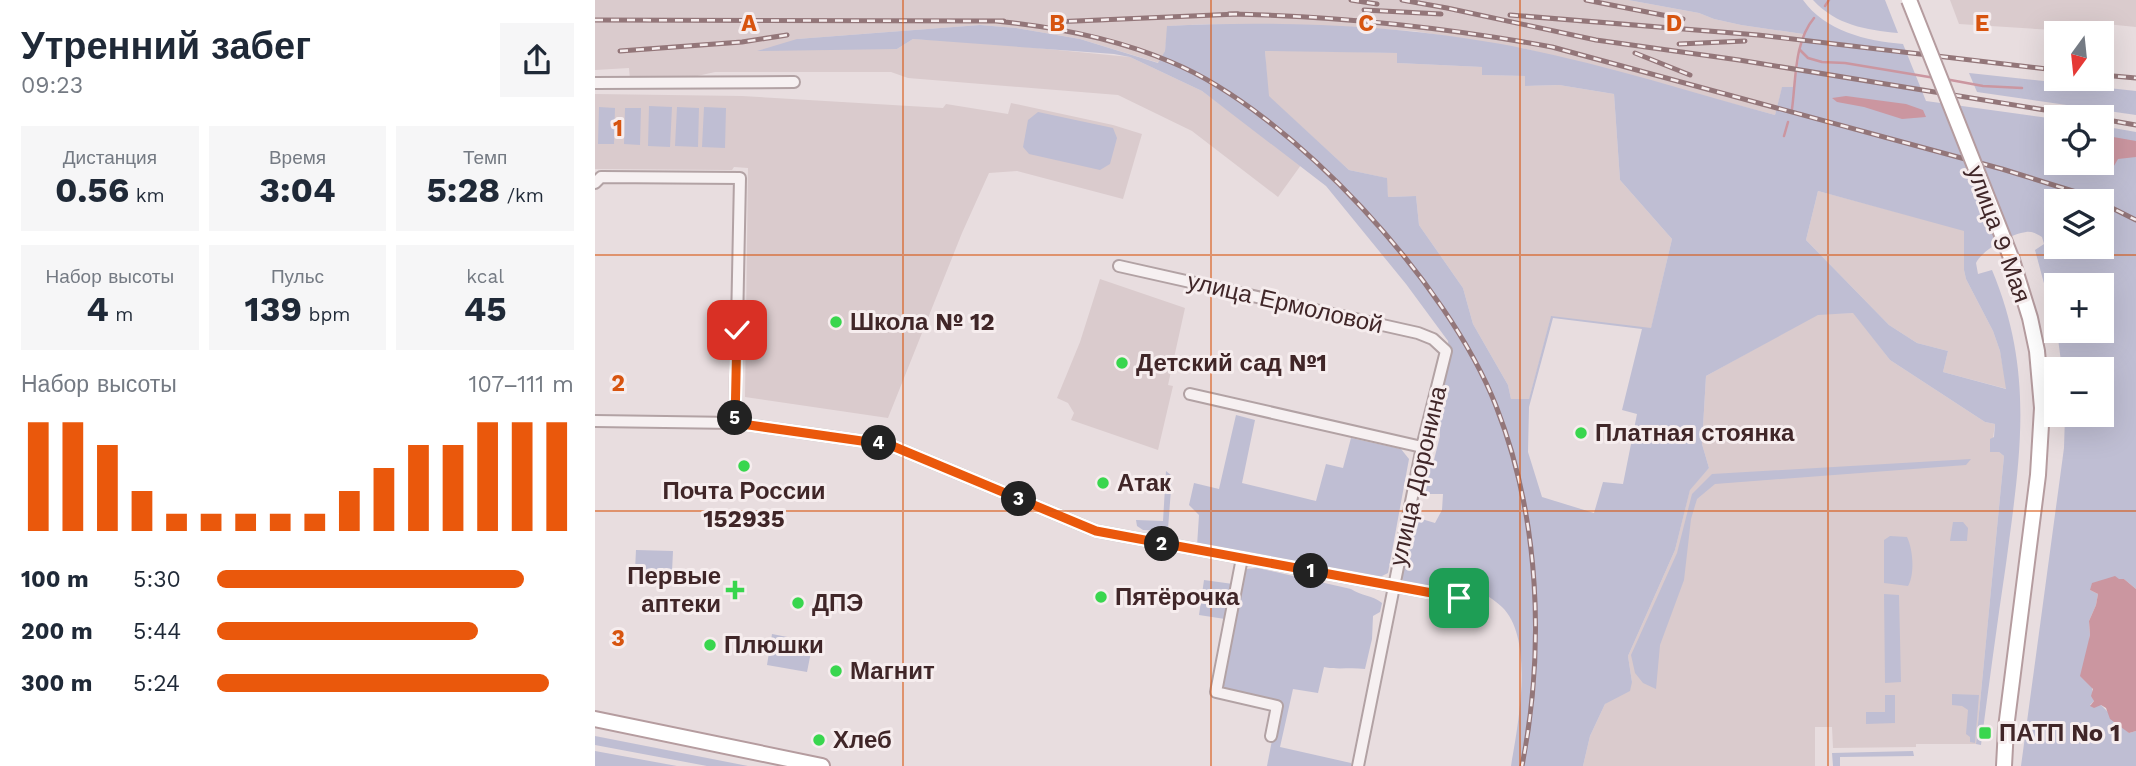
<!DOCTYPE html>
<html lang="ru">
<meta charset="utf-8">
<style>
:root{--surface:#fff;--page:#f6f6f7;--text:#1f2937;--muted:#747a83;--accent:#ea580c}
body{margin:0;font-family:"Work Sans",sans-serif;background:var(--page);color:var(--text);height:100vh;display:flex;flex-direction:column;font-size:26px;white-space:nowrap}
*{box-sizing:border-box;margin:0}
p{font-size:23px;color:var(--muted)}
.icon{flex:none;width:38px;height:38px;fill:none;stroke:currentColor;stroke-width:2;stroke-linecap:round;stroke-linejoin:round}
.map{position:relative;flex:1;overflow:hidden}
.drawer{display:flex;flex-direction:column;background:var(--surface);width:595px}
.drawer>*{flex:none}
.needle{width:46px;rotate:195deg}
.buttons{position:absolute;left:1449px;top:21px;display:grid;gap:14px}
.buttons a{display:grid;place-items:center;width:70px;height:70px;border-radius:0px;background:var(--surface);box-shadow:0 7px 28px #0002;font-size:35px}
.pin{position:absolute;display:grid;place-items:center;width:60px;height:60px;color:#fff;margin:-30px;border-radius:14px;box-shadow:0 4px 10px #0006}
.km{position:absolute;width:35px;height:35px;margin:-18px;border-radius:50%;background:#222;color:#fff;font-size:19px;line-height:35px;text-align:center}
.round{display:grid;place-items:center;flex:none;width:74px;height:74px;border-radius:0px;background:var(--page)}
.overview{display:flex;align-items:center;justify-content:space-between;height:119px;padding:0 21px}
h1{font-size:38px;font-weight:700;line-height:52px}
.figures{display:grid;grid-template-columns:repeat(3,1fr);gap:10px;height:119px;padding:7px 21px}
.figures div{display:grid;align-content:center;border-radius:0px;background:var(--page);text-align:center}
.figures b{font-size:35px;font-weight:700}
.figures small{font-size:19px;font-weight:400}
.figures p{font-size:19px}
.chart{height:196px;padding:14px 21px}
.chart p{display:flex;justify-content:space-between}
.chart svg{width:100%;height:126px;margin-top:7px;stroke:var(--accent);stroke-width:6}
ul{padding:0 21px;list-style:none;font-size:23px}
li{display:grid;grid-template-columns:112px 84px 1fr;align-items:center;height:52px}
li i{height:18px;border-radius:9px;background:var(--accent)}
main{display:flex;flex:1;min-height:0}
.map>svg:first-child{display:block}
.built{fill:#dacbcd}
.green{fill:#bfbed3;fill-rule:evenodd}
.water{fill:#cb96a0}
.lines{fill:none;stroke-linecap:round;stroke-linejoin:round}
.stream{stroke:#cb96a0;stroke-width:2.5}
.minor-casing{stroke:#b2a2a4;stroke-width:14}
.major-casing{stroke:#b59c9f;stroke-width:18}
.minor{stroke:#f6f0f1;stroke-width:10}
.major{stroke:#fff;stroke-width:14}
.rail-casing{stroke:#937679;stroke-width:5}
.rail{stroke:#f6edee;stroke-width:2.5;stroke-dasharray:8;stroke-linecap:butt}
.major-bridge-casing{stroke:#b59c9f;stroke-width:18;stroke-linecap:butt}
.major-bridge{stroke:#fff;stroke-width:14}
.route-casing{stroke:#fff;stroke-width:14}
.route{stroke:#ea580c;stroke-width:9}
.grid{fill:none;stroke:#d7540f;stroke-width:2;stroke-opacity:0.55}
.poi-dot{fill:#39d64e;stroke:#f6edee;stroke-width:2.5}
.labels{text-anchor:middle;stroke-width:6;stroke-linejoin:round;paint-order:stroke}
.street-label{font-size:24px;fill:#402628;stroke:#f6edee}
.poi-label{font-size:24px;font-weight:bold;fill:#402628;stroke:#f6edee;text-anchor:start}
.grid-label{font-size:23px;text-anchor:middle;font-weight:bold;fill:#d7540f;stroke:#f6edee;stroke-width:6;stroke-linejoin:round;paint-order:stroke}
</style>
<main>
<section class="drawer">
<div class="overview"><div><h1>Утренний забег</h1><p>09:23</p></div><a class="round"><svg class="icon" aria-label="share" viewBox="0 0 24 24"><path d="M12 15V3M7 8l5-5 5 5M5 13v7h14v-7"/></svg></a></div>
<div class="figures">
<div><p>Дистанция</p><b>0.56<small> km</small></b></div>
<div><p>Время</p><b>3:04</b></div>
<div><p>Темп</p><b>5:28<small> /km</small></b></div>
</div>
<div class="figures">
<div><p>Набор высоты</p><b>4<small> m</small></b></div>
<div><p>Пульс</p><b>139<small> bpm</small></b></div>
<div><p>kcal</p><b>45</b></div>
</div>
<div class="chart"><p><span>Набор высоты</span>107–111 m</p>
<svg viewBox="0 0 160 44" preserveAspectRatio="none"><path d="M5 44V6M15 44V6M25 44V14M35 44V30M45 44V38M55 44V38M65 44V38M75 44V38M85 44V38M95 44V30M105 44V22M115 44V14M125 44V14M135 44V6M145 44V6M155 44V6"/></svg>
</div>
<ul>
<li><b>100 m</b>5:30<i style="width:86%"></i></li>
<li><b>200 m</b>5:44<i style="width:73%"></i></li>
<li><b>300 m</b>5:24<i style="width:93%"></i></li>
</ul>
</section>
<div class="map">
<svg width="1541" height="766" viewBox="0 0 1541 766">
<rect width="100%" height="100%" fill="#e8dddf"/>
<path class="built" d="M 0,0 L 1033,0 L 1104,13 L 1119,19 L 1146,25 L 1208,34 L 1199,87 L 1187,88 L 1180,115 L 931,49 L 819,31 L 764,28 L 614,24 L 573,26 L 570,51 L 564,63 L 485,39 L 421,28 L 385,25 L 202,39 L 302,49 L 318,39 L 378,42 L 535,57 L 607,91 L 706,165 L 683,197 L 597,131 L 523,95 L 313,78 L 296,72 L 120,72 L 89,79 L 35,80 L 34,68 L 0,70 Z
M 1355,0 L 1541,0 L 1541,27 L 1511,24 L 1505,33 L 1364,24 Z
M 670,50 L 802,53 L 802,63 L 887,67 L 887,75 L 930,76 L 931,86 L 964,85 L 1019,94 L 1025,180 L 1077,239 L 1056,329 L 956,317 L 934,400 L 916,399 L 913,385 L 878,324 L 868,288 L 824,225 L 821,196 L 793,197 L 791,178 L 754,170 L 673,96 Z
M 0,94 L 147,96 L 348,108 L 351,104 L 413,114 L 416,103 L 518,125 L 547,134 L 528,199 L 422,171 L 394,173 L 367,233 L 293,418 L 150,397 L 153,168 L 139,167 L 137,170 L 0,169 Z
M 1223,191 L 1369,230 L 1369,270 L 1371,279 L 1398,331 L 1405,351 L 1412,389 L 1348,372 L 1353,351 L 1322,343 L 1294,325 L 1211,240 Z
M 505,279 L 590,308 L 573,385 L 578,386 L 563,450 L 476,420 L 479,413 L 473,403 L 462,398 L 485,342 Z
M 1259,313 L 1295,360 L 1390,422 L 1400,424 L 1396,452 L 1404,452 L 1409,456 L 1381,744 L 1321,744 L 1321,747 L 1238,748 L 1237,727 L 1220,727 L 1220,766 L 988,766 L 995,736 L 1010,704 L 1037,682 L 1033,656 L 1080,550 L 1095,489 L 1114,468 L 1107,444 L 1111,376 L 1223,314 Z"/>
<path class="green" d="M 1033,0 L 1208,0 C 1230,31 1271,41 1308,44 L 1331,101 L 1461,119 L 1461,163 L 1507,163 L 1507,126 L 1541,132 L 1541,589 L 1529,579 L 1495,590 L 1503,594 L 1501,605 L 1494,621 L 1495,635 L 1492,654 L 1499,701 L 1495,705 L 1506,705 L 1534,733 L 1541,731 L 1541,766 L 1426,766 L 1469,448 L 1470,415 L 1507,415 L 1507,369 L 1467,369 L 1462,331 L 1507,331 L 1507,285 L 1461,285 L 1461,328 L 1440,250 L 1449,244 L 1447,237 C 1442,234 1437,231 1431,232 C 1416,234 1387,250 1381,263 L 1383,274 L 1397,270 C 1440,373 1425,458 1411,564 C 1402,624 1394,684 1386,745 L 1381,744 L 1409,456 L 1404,452 L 1395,452 L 1395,439 L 1399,437 L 1400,424 L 1390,422 L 1295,360 L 1258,313 L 1223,315 L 1111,376 L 1107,444 L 1114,468 L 1095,490 L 1080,550 L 1033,656 L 1037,682 L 1035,691 L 1010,704 L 995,736 L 988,766 L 916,766 C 923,725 940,639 907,607 C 897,597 881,590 870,583 L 853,591 L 810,583 L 805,576 L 820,517 L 840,523 L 847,510 L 848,494 L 824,494 L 829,468 L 839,460 L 845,436 L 844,416 L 854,351 L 853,341 L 811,284 L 731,186 L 607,91 L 535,57 L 519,54 L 318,39 L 302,49 L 162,51 L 202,39 L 385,25 L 421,28 L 485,39 L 563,63 L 570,51 L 572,26 C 669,21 779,24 875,39 C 978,54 1080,88 1180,115 L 1187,87 L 1199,87 L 1208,34 L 1146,25 L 1119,19 L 1104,13 ZM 670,51 L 802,53 L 802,63 L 887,67 L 887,75 L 930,76 L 930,86 L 964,85 L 1019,94 L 1025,180 L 1077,239 L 1056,328 L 956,316 L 934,399 L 916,399 L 913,385 L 878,324 L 868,288 L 824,225 L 821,196 L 793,197 L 792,178 L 754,170 L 674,96 ZM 1223,191 L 1369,231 L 1369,270 L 1371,279 L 1398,331 L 1405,351 L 1411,389 L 1348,372 L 1353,351 L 1322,343 L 1294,325 L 1211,240 ZM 1461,201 L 1507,201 L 1507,247 L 1461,247 ZM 958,318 L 1047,329 L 1027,410 L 1042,414 L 1028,484 L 1008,482 L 999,513 L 947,497 L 933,452 L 934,407 Z
M 1218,0 L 1290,0 L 1303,33 C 1271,30 1241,25 1218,0 Z
M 1374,73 L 1541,91 L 1541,115 L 1382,92 Z
M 54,106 L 77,107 L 75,147 L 53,146 Z
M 4,107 L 20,108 L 19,144 L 3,144 Z
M 82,107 L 104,108 L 103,147 L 80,146 Z
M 109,107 L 131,108 L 130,148 L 107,147 Z
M 30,108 L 46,108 L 45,145 L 29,144 Z
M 443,112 L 518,128 L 522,138 L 515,164 L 505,170 L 434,154 L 428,147 L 433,120 Z
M 641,415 L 660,420 L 647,483 L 721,501 L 731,464 L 748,468 L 756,438 L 806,449 L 814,459 L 793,573 L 783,578 L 602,546 L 604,515 L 594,505 L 599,483 L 624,489 Z
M 1376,459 L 1371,465 L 1120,484 L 1102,499 L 1096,519 L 1089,580 L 1065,645 L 1061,689 L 1048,683 L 1040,673 L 1036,655 L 1082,553 L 1097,494 L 1117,474 Z
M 571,471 L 577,476 L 573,529 L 569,531 L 548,530 L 542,526 L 541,520 L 568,521 Z
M 1358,522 L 1368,522 L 1373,528 L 1372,541 L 1355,541 Z
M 1295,536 L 1312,537 C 1318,549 1320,574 1313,586 L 1289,583 L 1289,540 Z
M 41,550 L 78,551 L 77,572 L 40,570 Z
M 663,568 L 756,589 C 766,596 778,595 787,603 L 785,612 L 778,616 L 777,639 L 770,669 C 755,667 743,670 729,667 L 723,693 L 698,689 L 685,747 L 756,763 L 756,766 L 672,766 L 684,704 L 625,689 L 649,569 Z
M 609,580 L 638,584 L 630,619 L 604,615 Z
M 1289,594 L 1304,595 L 1306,682 L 1290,683 Z
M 177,634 L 218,642 L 212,672 L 172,665 Z
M 1357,694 L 1384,695 L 1380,743 L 1375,742 L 1375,737 L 1371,734 L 1373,710 L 1367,706 L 1357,705 Z
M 1290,695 L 1300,695 L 1300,723 L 1271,724 L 1271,712 L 1290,712 Z
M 0,736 L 153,766 L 112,766 L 0,745 Z
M 0,751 L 82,766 L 0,766 Z
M 1318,751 L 1319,756 L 1245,757 L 1245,766 L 1238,766 L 1237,753 Z"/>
<path class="water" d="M 1251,96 L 1311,104 L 1328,110 L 1331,117 L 1307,119 L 1269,107 L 1242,102 L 1237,98 Z
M 1507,135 L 1541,141 L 1541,157 L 1523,159 L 1516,171 L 1509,174 L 1502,171 L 1499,163 L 1507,163 Z
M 1520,576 L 1524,579 L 1529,579 L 1541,589 L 1541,731 L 1534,733 L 1515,719 L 1511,708 L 1506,705 L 1499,708 L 1495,706 L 1499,701 L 1496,696 L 1498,689 L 1485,676 L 1495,635 L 1494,621 L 1501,605 L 1503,594 L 1495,590 L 1497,583 Z"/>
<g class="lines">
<path class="stream" d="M 1230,6 L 1234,0
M 1205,50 L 1213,58 L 1227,62 L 1250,63 L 1340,78
M 1350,79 L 1388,86 L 1427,88
M 1197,109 C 1201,80 1199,42 1219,18
M 1189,136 L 1193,122"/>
<g class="minor-casing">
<path id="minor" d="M 0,83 L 199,82
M 0,183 L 6,177 L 145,178 L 140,423
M 524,266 L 823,333 L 838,339 L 851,351 L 827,447 L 763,766
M 595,394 L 827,447
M 0,421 L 140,423 L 295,445 L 501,531 L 864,598
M 647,558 L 621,692 L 682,706 L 676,736"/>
</g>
<g class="major-casing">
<path id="major" d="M 0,719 L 227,766
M 1409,766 L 1411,728 L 1443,475 L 1447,408 L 1442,351 L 1435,318 L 1417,260"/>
</g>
<use href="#minor" class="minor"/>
<use href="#major" class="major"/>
<g class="rail-casing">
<path id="rail" d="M 756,0 L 782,4
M 807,0 L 852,8 L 1001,40 L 1144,60 L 1493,117
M 991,0 L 1088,19
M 769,10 L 846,14
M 634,14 C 743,16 849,27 957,47 L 1407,169 L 1481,192 L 1503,201
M 915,15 L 1163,35 L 1461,70
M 0,20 L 409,21
M 401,21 C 461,27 520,38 576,62 C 697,112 854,284 901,406 C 945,518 950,649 927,766
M 458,22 L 643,14
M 1084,44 L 1150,41
M 25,51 L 147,42 L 192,35
M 1040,53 L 1095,75
M 1507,75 L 1541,78
M 1507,119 L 1541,125
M 1507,203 L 1541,220"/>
</g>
<use href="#rail" class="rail"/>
<g class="major-bridge-casing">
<path id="major-bridge" d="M 1314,0 L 1417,260"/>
</g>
<use href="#major-bridge" class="major-bridge"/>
</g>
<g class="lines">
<g class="route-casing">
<path id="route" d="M 142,330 L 140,423 L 295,445 L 501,531 L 864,598"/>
</g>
<use href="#route" class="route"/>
</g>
<path class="grid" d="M 308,0 L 308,766M 616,0 L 616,766M 925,0 L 925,766M 1233,0 L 1233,766M 0,255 L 1541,255M 0,511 L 1541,511"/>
<g class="poi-dot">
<circle cx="241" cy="322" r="7"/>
<circle cx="527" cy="363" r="7"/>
<circle cx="986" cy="433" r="7"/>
<circle cx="149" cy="466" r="7"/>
<circle cx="508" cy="483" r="7"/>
<path d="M136.5 579.5h7v7h7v7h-7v7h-7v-7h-7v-7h7z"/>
<circle cx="506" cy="597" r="7"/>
<circle cx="203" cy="603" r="7"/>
<circle cx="115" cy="645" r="7"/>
<circle cx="241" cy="671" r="7"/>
<rect x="1383" y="726" width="14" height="14" rx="3.5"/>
<circle cx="224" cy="740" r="7"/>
</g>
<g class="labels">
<g class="street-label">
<text transform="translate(1404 234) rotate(70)" y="8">улица 9 Мая</text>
<text transform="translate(690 303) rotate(13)" y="8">улица Ермоловой</text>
<text transform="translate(823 476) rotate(-77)" y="8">улица Доронина</text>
</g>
<g class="poi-label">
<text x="255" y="330">Школа № 12</text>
<text x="541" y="371">Детский сад №1</text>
<text x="1000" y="441">Платная стоянка</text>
<text x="522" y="491">Атак</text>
<text x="149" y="499" text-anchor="middle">Почта России<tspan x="149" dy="28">152935</tspan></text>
<text x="126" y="584" text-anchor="end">Первые<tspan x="126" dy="28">аптеки</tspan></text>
<text x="520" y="605">Пятёрочка</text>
<text x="217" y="611">ДПЭ</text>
<text x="129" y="653">Плюшки</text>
<text x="255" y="679">Магнит</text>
<text x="1404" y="741">ПАТП No 1</text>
<text x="238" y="748">Хлеб</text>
</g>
</g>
<g class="grid-label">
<text x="154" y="31">A</text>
<text x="462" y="31">B</text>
<text x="771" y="31">C</text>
<text x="1079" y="31">D</text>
<text x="1387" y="31">E</text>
<text x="23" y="136">1</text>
<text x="23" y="391">2</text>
<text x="23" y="646">3</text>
</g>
</svg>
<div class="buttons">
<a><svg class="needle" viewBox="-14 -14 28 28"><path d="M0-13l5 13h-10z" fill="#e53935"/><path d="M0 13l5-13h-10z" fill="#747a83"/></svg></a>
<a><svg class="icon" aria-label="locate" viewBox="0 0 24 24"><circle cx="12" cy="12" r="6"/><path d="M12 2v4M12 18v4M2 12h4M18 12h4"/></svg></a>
<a><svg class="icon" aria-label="layers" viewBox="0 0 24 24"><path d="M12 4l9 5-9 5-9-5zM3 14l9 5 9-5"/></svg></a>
<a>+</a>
<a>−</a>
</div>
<div class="pin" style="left:864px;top:598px;background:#1e9e55"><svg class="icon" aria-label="arrive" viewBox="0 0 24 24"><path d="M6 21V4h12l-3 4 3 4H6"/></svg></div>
<div class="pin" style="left:142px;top:330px;background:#d93025"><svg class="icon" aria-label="check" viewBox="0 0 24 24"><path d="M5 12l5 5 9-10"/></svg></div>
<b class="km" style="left:716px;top:571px">1</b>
<b class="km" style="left:567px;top:544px">2</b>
<b class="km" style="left:424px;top:499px">3</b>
<b class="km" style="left:284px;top:443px">4</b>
<b class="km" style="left:140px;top:418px">5</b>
</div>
</main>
